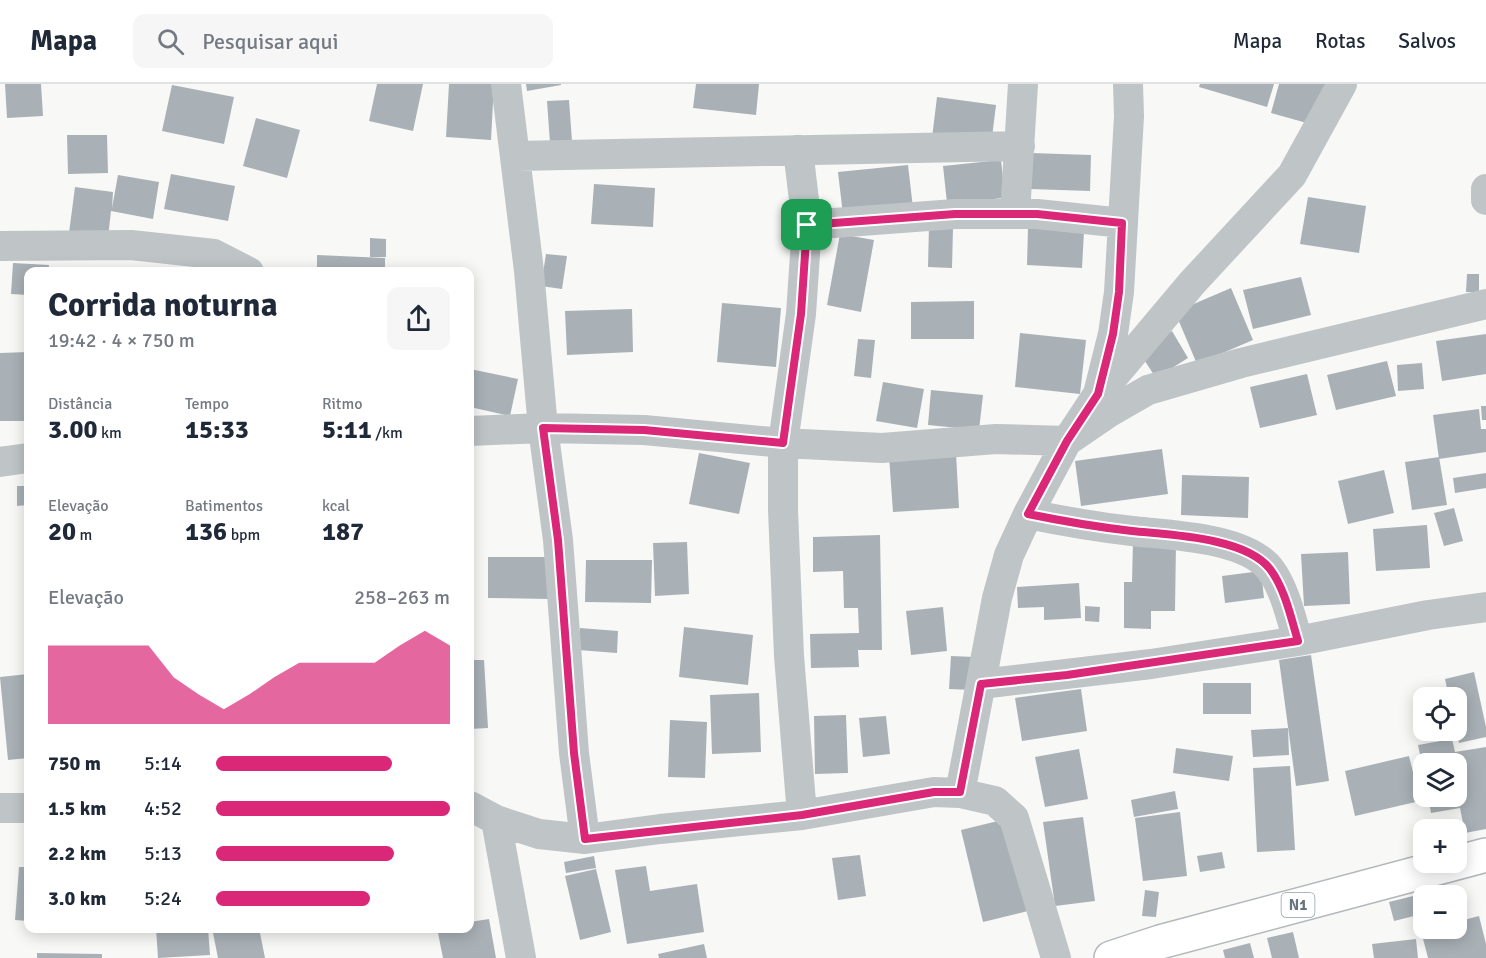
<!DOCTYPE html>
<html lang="pt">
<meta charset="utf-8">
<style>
:root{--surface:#fff;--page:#f6f6f7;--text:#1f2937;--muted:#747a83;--line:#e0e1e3;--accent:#db2777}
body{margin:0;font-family:Signika,sans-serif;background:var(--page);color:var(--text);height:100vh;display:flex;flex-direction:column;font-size:22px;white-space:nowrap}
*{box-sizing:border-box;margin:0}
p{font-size:20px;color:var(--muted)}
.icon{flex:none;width:33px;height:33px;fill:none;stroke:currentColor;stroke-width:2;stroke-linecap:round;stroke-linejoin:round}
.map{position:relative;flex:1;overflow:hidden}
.side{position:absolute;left:24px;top:183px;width:450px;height:666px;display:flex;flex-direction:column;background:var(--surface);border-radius:12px;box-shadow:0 3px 15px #0003}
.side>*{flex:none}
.tools{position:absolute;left:1413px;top:603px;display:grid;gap:12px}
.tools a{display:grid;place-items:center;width:54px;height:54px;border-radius:12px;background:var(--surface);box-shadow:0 3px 15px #0003;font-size:30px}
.pin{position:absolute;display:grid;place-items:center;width:51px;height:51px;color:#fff;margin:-26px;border-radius:12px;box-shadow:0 3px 9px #0006}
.round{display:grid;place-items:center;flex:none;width:63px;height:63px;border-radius:12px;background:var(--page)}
.head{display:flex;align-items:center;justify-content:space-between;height:102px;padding:0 24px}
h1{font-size:33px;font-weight:700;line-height:45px}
.metrics{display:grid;grid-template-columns:repeat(3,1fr);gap:9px;height:102px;padding:6px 24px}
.metrics div{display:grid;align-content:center}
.metrics b{font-size:26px;font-weight:700}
.metrics small{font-size:16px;font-weight:400}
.metrics p{font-size:16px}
.chart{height:168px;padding:12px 24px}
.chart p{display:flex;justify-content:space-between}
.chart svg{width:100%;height:108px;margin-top:6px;fill:var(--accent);opacity:.7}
ul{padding:0 24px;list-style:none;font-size:20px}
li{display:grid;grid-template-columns:96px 72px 1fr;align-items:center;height:45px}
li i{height:15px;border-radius:8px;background:var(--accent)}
header{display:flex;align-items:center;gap:36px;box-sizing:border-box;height:84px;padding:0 30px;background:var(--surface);border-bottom:2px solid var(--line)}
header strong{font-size:28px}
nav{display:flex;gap:33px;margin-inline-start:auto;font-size:21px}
.search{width:420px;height:54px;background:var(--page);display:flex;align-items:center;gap:15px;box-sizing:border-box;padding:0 21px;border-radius:12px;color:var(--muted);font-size:22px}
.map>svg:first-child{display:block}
.building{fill:#a9b1b6}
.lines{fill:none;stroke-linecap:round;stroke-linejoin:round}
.major-casing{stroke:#b3b8bc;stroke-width:36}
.minor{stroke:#bfc4c7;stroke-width:30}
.major{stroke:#fff;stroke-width:33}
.route-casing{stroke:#fff;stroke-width:12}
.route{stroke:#db2777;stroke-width:8}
.labels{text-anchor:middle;stroke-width:6;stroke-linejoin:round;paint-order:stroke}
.shield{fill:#fff;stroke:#939ea5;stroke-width:1.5}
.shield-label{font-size:15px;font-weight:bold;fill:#65747f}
</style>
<header>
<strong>Mapa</strong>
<div class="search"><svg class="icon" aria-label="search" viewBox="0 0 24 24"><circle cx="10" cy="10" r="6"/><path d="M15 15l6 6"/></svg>Pesquisar aqui</div>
<nav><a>Mapa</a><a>Rotas</a><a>Salvos</a></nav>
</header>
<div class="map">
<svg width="1486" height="874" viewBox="0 0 1486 874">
<rect width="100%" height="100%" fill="#f8f8f6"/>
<path class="building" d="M 5,0 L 41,0 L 43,32 L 7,34 Z
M 377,0 L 423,0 L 413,47 L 369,37 Z
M 449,0 L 494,0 L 491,56 L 446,53 Z
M 526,0 L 561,0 L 561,1 L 527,7 Z
M 696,0 L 759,0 L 756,31 L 693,24 Z
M 1200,0 L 1274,0 L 1267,23 L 1199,3 Z
M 1279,0 L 1326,0 L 1314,41 L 1271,29 Z
M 172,1 L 234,13 L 224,60 L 162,47 Z
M 937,13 L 996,21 L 991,61 L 932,54 Z
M 569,16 L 572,57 L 550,59 L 547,17 Z
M 256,34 L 300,46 L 287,94 L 243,82 Z
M 67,51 L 107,51 L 108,89 L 68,90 Z
M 1031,69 L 1091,71 L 1090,107 L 1030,105 Z
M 1001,76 L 1005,114 L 947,119 L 943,82 Z
M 908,81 L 913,124 L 843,131 L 838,88 Z
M 171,90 L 235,102 L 228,137 L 164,125 Z
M 118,91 L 159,98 L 153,135 L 111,127 L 108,154 L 69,149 L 75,103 L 113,108 L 112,124 Z
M 594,100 L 655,104 L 653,143 L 591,140 Z
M 1308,113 L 1366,122 L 1359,169 L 1300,160 Z
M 929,143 L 953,144 L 952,184 L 928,183 Z
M 1028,144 L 1084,147 L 1082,184 L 1027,181 Z
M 840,150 L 874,156 L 861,228 L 827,221 Z
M 370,154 L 386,155 L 386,173 L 370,173 Z
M 546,170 L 567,172 L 562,205 L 541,202 Z
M 317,171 L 385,174 L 385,188 L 317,188 Z
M 13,179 L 49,181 L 48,188 L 28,188 L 28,211 L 11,210 Z
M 1467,190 L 1479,190 L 1479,208 L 1466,208 Z
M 1301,193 L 1311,231 L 1253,245 L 1243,206 Z
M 1231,204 L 1253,256 L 1197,280 L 1175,228 Z
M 974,217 L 974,255 L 911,255 L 911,218 Z
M 722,219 L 781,224 L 776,283 L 717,278 Z
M 632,225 L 633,268 L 567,271 L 565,227 Z
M 1172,247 L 1188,274 L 1156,294 L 1139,268 Z
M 1020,249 L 1086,256 L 1080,310 L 1015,303 Z
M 1486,250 L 1486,290 L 1442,297 L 1436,257 Z
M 858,255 L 875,256 L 871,294 L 854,292 Z
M 28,268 L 28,337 L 0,337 L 0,269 Z
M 1387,277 L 1396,312 L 1336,326 L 1327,291 Z
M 1422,279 L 1424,305 L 1398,307 L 1397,281 Z
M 470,285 L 518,295 L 510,332 L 470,323 Z
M 1307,290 L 1317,331 L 1260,344 L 1250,303 Z
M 883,298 L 924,305 L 917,344 L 876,337 Z
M 931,306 L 983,311 L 979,346 L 928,341 Z
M 1481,322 L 1486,322 L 1486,336 L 1482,336 Z
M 1479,325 L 1481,345 L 1486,345 L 1486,368 L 1439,375 L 1433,331 Z
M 1162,365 L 1168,410 L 1081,422 L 1075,377 Z
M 699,369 L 750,379 L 739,430 L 689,420 Z
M 956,369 L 959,424 L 893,428 L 889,372 Z
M 1439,373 L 1447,421 L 1412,426 L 1405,378 Z
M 1384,386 L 1394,429 L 1348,440 L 1338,397 Z
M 1486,389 L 1486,404 L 1455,409 L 1453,394 Z
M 1182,391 L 1249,393 L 1248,434 L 1181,431 Z
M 17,402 L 28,402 L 28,421 L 17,422 Z
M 1454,424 L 1463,457 L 1444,462 L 1434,429 Z
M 1427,441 L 1430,484 L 1376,487 L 1373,445 Z
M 880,451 L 882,566 L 858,566 L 859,583 L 811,584 L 810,550 L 859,549 L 858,524 L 844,524 L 843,487 L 813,488 L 813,453 Z
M 1133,457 L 1176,458 L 1175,527 L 1151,527 L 1151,545 L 1124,544 L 1124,498 L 1132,498 Z
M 687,458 L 689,510 L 655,512 L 653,459 Z
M 1348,468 L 1350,520 L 1304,522 L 1301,470 Z
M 488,473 L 550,473 L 550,515 L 488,514 Z
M 586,476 L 652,476 L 651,519 L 585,518 Z
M 1261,487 L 1264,514 L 1225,519 L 1222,492 Z
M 1079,499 L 1081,534 L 1044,536 L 1044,523 L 1018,524 L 1017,503 Z
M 1085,522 L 1100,523 L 1099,538 L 1085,537 Z
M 943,523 L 947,567 L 911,571 L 906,527 Z
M 684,543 L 753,551 L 748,601 L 679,593 Z
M 580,544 L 618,547 L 617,569 L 578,566 Z
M 1311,571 L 1329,697 L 1296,702 L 1279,576 Z
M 951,572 L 975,573 L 973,606 L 949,605 Z
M 470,576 L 484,576 L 488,644 L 470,645 Z
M 1474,588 L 1486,643 L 1486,653 L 1459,659 L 1456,646 L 1456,614 L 1449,614 L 1445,595 Z
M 28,590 L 28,674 L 8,676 L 0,593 Z
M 1203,599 L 1251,599 L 1251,630 L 1203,630 Z
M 1081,605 L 1087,647 L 1022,657 L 1015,614 Z
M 759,609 L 761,668 L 712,670 L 710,611 Z
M 846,631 L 848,689 L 815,690 L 814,632 Z
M 886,632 L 890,670 L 863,673 L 859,634 Z
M 670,636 L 707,638 L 705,694 L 668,693 Z
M 1288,644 L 1289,671 L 1253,673 L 1251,646 Z
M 1452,655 L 1455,668 L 1486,663 L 1486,745 L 1465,749 L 1460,724 L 1431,729 L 1428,712 L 1456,712 L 1456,680 L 1422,680 L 1418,661 Z
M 1176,664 L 1233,672 L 1229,697 L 1173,689 Z
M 1079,665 L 1088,715 L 1045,723 L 1035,673 Z
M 1409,672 L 1420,717 L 1355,732 L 1345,687 Z
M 1290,682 L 1295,766 L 1257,768 L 1253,684 Z
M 1175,707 L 1178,725 L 1134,733 L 1131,716 Z
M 1180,728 L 1187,792 L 1143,797 L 1135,734 Z
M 1083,733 L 1095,817 L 1055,822 L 1043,738 Z
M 1006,735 L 1028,827 L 983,838 L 961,746 Z
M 1222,768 L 1225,784 L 1200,788 L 1197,772 Z
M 860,771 L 866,812 L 838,816 L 832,774 Z
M 594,772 L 596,784 L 566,789 L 564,778 Z
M 646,782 L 650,807 L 697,800 L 704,848 L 627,860 L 615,786 Z
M 19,783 L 28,783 L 28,837 L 15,836 Z
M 596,785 L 611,848 L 580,856 L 565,792 Z
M 1145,806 L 1159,808 L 1156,833 L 1142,832 Z
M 1417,811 L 1422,830 L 1394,837 L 1389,818 Z
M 1479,832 L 1486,860 L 1486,874 L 1428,874 L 1421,847 L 1430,844 L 1456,844 L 1456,838 Z
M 489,835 L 496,874 L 443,874 L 437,844 L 470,844 L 470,838 Z
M 156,844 L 208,844 L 210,871 L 158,874 Z
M 212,844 L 259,844 L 265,874 L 218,874 Z
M 1293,848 L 1299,874 L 1272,874 L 1267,854 Z
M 1416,855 L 1418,874 L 1374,874 L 1372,860 Z
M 1250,859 L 1254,874 L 1225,874 L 1223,866 Z
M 704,860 L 707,874 L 659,874 L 658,870 Z
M 37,869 L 102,870 L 102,874 L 37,874 Z"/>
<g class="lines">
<g class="major-casing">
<path id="major" d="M 1111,874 L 1160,858 L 1486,771"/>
</g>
<path class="minor" d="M 506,0 L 529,187 L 543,344 L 558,456 L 574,669 L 585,755
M 798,66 L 807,141 L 801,230 L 783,359 L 783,426 L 789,572 L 802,731
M 515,72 L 1020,62
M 1486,105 L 1486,116
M 1015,130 L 1023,0
M 807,141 L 955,130 L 1037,130 L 1123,139
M 0,162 L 131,161 L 214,170 L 249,188
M 1102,306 L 1192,199 L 1292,91 L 1342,0
M 470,347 L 543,344 L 644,346 L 783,359 L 882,364 L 996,355 L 1067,357 L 1098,310 L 1113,250 L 1119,208 L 1129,32 L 1128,0
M 0,378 L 28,374
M 1028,430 C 1062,437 1097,443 1132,447 C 1169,451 1245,453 1270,485 C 1285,505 1291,534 1298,557
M 981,600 L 1151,580 L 1298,557 L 1428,531 L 1486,523
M 960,709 L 997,514 L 1009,471 L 1028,430 L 1067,357 L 1108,329 L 1148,306 L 1241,279 L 1486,220
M 470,722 L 496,736 L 539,750 L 585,755 L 660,745 L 802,731 L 934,708 L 960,709 L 995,717 L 1014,734 L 1056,874
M 0,724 L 28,724
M 496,736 L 521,874"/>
<use href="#major" class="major"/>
</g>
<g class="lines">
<g class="route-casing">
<path id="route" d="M 955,130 L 1037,130 L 1122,139 L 1119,208 L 1113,250 L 1098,310 L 1067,357 L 1028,430 C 1062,437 1097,443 1132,447 C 1169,451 1245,453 1270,485 C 1285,505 1291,534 1298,557 L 1067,591 L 981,600 L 960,708 L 934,708 L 802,731 L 585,755 L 574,669 L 558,456 L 543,344 L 644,346 L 783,359 L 801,230 L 807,141 Z"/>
</g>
<use href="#route" class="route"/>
</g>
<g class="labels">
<rect class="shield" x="1281.5" y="809" width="33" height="24" rx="4.5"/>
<g class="shield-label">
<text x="1298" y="826">N1</text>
</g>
</g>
</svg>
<div class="tools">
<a><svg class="icon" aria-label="locate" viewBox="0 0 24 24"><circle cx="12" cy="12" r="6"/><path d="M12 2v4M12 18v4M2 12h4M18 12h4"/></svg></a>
<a><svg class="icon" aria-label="layers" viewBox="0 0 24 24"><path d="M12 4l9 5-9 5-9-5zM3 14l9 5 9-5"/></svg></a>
<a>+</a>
<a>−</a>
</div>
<div class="pin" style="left:807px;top:141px;background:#1e9e55"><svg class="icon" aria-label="arrive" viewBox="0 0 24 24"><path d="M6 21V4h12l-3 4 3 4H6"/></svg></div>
<section class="side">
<div class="head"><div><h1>Corrida noturna</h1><p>19:42 · 4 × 750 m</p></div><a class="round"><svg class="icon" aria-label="share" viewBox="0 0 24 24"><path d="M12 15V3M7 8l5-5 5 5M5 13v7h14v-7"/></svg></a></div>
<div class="metrics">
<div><p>Distância</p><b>3.00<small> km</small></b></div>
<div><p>Tempo</p><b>15:33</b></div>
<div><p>Ritmo</p><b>5:11<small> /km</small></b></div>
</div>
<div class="metrics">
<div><p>Elevação</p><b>20<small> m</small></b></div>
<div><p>Batimentos</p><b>136<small> bpm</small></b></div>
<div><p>kcal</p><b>187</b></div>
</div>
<div class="chart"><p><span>Elevação</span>258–263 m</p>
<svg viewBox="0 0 160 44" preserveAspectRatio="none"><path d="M0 44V12L10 12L20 12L30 12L40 12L50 25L60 32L70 38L80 32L90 25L100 19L110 19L120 19L130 19L140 12L150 6L160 12V44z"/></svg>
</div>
<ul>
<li><b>750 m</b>5:14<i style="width:75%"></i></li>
<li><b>1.5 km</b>4:52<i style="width:100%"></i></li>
<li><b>2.2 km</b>5:13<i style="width:76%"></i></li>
<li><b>3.0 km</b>5:24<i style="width:66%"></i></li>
</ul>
</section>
</div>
